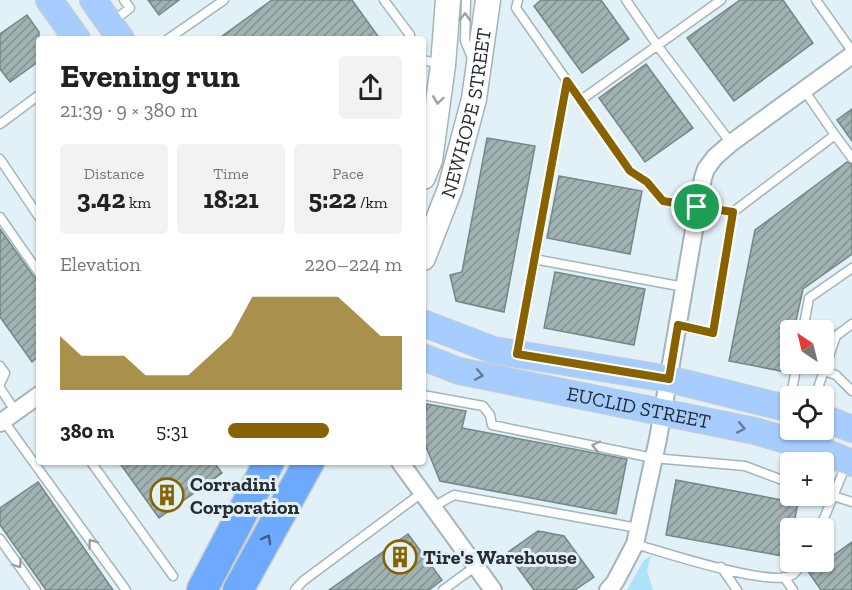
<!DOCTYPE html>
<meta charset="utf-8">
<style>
:root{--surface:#fff;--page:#f2f2f2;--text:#222;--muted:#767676;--accent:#876300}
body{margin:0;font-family:"Zilla Slab",serif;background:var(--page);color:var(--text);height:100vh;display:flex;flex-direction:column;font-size:22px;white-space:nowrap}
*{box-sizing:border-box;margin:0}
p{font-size:20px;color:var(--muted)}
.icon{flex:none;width:33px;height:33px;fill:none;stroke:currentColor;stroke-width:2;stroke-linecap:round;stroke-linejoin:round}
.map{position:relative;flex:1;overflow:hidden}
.drawer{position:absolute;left:36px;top:36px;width:390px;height:429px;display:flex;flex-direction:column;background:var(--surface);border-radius:6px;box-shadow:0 2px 4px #0004}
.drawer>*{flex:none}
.needle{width:39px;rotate:325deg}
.controls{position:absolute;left:780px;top:320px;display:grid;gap:12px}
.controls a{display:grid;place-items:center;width:54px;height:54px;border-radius:6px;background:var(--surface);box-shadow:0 2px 4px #0004;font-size:30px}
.pin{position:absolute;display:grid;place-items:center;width:51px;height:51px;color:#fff;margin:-26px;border:3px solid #fff;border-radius:50%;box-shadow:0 2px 6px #0007}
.round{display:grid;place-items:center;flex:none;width:63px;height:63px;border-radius:6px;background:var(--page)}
.headline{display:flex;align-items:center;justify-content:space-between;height:102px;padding:0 24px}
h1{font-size:33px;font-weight:800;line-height:45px}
.figures{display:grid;grid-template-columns:repeat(3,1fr);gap:9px;height:102px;padding:6px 24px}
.figures div{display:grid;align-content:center;border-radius:6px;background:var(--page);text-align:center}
.figures b{font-size:26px;font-weight:800}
.figures small{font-size:16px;font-weight:400}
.figures p{font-size:16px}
.chart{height:168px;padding:12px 24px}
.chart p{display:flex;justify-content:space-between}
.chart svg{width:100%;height:108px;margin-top:6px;fill:var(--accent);opacity:.7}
ul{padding:0 24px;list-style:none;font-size:20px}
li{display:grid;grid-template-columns:96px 72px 1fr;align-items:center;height:45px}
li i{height:15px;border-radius:8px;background:var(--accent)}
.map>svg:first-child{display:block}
.grass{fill:url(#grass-tufts)}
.building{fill:url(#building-hatch);stroke:#768687;stroke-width:1.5}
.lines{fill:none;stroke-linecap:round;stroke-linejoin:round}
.lane-casing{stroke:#a5b4ba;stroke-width:11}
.street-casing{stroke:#a5b4ba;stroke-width:20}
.secondary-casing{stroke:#a5b4ba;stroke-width:27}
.primary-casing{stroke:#cbcccd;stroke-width:28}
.highway-casing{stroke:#cbcccd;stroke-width:33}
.lane{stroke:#fff;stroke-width:8}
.street{stroke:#fff;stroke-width:16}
.secondary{stroke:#fff;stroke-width:24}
.primary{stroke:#a7ccfe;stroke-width:26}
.highway{stroke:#6daafe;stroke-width:30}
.oneway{stroke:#9da0a1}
.oneway2{stroke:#667c96}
.oneway3{stroke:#425e82}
.route-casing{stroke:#fff;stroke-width:12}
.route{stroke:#876300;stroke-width:8}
.labels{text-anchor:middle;stroke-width:6;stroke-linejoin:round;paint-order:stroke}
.street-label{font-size:20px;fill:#262c2f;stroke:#e2f1f8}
.poi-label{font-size:20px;font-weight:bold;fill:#262c2f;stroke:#e2f1f8;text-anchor:start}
</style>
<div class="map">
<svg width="852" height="590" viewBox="0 0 852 590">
<defs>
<pattern id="grass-tufts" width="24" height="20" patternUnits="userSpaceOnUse" patternTransform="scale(1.5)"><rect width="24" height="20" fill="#aee2f9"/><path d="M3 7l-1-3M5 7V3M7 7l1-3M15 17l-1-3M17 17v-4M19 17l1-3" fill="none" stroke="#96c2d6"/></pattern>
<pattern id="building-hatch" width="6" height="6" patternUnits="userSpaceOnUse" patternTransform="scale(1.5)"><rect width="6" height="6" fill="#a1b2b2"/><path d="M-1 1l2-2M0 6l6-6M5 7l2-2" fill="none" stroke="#839191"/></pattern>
</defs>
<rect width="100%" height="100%" fill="#e2f1f8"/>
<path class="grass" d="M 651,556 L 647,571 L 653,590 L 627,590 L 644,560 Z"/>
<path class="building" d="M 148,0 L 179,0 L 159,15 Z
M 272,0 L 352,0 L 380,39 L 218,39 Z
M 541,0 L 601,0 L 629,39 L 582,73 L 534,6 Z
M 740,0 L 783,0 L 813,43 L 734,101 L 687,38 Z
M 27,15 L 39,32 L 39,61 L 10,82 L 0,69 L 0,34 Z
M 646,64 L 693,128 L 645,162 L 599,98 Z
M 852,109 L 852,141 L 837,120 Z
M 487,138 L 535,146 L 504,312 L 456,301 L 450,275 L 462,272 Z
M 847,162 L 852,164 L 852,254 L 803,289 L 794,330 L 790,330 L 790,350 L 786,372 L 729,361 L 755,230 Z
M 559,176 L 642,191 L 630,254 L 547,238 Z
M 0,229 L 34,277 L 39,279 L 39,356 L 32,362 L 0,317 Z
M 555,272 L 645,289 L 634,345 L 544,328 Z
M 427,404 L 466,411 L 462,428 L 627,459 L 616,514 L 440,481 L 423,439 L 423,426 Z
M 119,462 L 214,462 L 222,473 L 159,518 Z
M 676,480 L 798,503 L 793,528 L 790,528 L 788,557 L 666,535 Z
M 38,482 L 113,590 L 46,590 L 0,525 L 0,508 Z
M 538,531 L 564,536 L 594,577 L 575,590 L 534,590 L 507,553 Z
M 408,534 L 442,580 L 429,590 L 329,590 Z
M 852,542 L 852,590 L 821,590 L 809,573 Z"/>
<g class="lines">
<g class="lane-casing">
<path id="lane" d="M 384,0 L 410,35 L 409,39
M 466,0 L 465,41 L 472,58
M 518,0 L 516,8 L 630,171 L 647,182 L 663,201 L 733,212
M 626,0 L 657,45 L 731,143
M 816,0 L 852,51
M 112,22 L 130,8 L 124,0
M 168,39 L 224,0
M 423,60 L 440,64
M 581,100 L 721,0
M 0,124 L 39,95
M 835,135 L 852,158
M 0,159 L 39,217
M 0,217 L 39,273
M 534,259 L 684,287
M 678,325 L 713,333 L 733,212 L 835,135 L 804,90
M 803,330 L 809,298 L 852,268
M 518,351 L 567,81
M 0,366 L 5,373 L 0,384
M 824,371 L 836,336 L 852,324
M 0,388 L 16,412
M 423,395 L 483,406 L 490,415 L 492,425 L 653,458 L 745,466 L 790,483
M 791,396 L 797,363
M 815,396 L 824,371 L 836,375 L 852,391
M 3,420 L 126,590
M 91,462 L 173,576
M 824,493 L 852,502
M 433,507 L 454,495 L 638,528
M 820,528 L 846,465
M 0,539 L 36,590
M 635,544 C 663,552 771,588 792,575 C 796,573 801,565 804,561
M 721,567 L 737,590
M 784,577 L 793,590
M 295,590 L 303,581 L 423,492
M 443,590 L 476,566"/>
</g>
<g class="street-casing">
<path id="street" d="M 0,423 L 39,395
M 400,462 L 493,590
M 608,590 L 615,582 L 635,544 L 658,439 L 703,178 L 706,169 L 715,157 L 731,143 L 852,55"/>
</g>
<g class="secondary-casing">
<g id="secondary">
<path d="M 423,177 L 430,160 L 443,65 L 448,0"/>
<path id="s1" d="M 423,258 L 450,189 L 474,99 L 488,0"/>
</g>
</g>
<g class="primary-casing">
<g id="primary">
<path d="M 49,0 L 77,39"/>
<path d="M 93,0 L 121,39"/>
<path d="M 423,323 L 493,350 L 669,379 L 790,409"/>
<path id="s2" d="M 423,357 L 459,371 L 755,431 L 820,450 L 852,463"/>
<path d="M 824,418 L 852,429"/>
</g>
</g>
<g class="highway-casing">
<path id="highway" d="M 202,590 L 269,462
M 238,590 L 309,462"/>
</g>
<use href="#lane" class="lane"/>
<use href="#street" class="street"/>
<use href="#secondary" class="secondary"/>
<use href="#primary" class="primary"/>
<use href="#highway" class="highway"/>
</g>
<defs><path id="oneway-chevron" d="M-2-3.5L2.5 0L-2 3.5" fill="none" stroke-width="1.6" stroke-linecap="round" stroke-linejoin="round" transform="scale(1.5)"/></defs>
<g class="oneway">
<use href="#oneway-chevron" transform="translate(465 17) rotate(-88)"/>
<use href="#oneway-chevron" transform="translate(438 100) rotate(98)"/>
<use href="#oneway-chevron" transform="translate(596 446) rotate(-168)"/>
<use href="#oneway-chevron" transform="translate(92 543) rotate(-126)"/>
<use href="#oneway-chevron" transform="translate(18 564) rotate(55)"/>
</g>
<g class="oneway2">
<use href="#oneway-chevron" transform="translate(479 375) rotate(11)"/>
<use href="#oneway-chevron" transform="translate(741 428) rotate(11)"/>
</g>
<use class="oneway3" href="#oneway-chevron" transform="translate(267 539) rotate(-61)"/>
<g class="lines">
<g class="route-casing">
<path id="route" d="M 567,81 L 630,171 L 647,182 L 663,201 L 733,212 L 713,333 L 678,325 L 669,379 L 517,354 Z"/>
</g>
<use href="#route" class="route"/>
</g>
<defs>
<g id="building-ring" transform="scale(1.725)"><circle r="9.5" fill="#e2f1f8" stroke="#876300" stroke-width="1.5"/><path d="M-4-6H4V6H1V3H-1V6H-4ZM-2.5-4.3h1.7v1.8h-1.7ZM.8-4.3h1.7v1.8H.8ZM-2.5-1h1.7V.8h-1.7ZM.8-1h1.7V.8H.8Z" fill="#876300"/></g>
</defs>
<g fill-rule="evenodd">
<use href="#building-ring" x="167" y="495"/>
<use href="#building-ring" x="400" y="557"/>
</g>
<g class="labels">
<g class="street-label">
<text dy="7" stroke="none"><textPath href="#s1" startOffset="152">NEWHOPE STREET</textPath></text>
<text dy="7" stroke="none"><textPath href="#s2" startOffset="222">EUCLID STREET</textPath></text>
</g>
<g class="poi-label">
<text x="190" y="491">Corradini<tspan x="190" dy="23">Corporation</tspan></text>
<text x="423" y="564">Tire's Warehouse</text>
</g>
</g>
</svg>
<div class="controls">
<a><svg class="needle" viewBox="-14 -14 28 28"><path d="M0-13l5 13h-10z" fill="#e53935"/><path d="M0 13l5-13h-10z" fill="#767676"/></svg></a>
<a><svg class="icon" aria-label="locate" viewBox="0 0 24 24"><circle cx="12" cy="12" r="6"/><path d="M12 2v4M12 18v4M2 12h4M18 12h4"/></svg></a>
<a>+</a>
<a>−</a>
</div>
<div class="pin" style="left:697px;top:207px;background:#1e9e55"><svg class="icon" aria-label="arrive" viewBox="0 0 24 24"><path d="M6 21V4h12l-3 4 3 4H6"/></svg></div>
<section class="drawer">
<div class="headline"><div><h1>Evening run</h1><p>21:39 · 9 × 380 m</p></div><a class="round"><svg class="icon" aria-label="share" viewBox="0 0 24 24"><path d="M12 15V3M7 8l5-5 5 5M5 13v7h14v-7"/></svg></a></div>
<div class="figures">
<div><p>Distance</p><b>3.42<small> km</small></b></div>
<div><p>Time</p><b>18:21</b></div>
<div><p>Pace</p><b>5:22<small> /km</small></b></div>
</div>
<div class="chart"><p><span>Elevation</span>220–224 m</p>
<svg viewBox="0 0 160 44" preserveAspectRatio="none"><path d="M0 44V22L10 30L20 30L30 30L40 38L50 38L60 38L70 30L80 22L90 6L100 6L110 6L120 6L130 6L140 14L150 22L160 22V44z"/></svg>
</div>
<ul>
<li><b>380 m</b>5:31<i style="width:58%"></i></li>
</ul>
</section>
</div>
